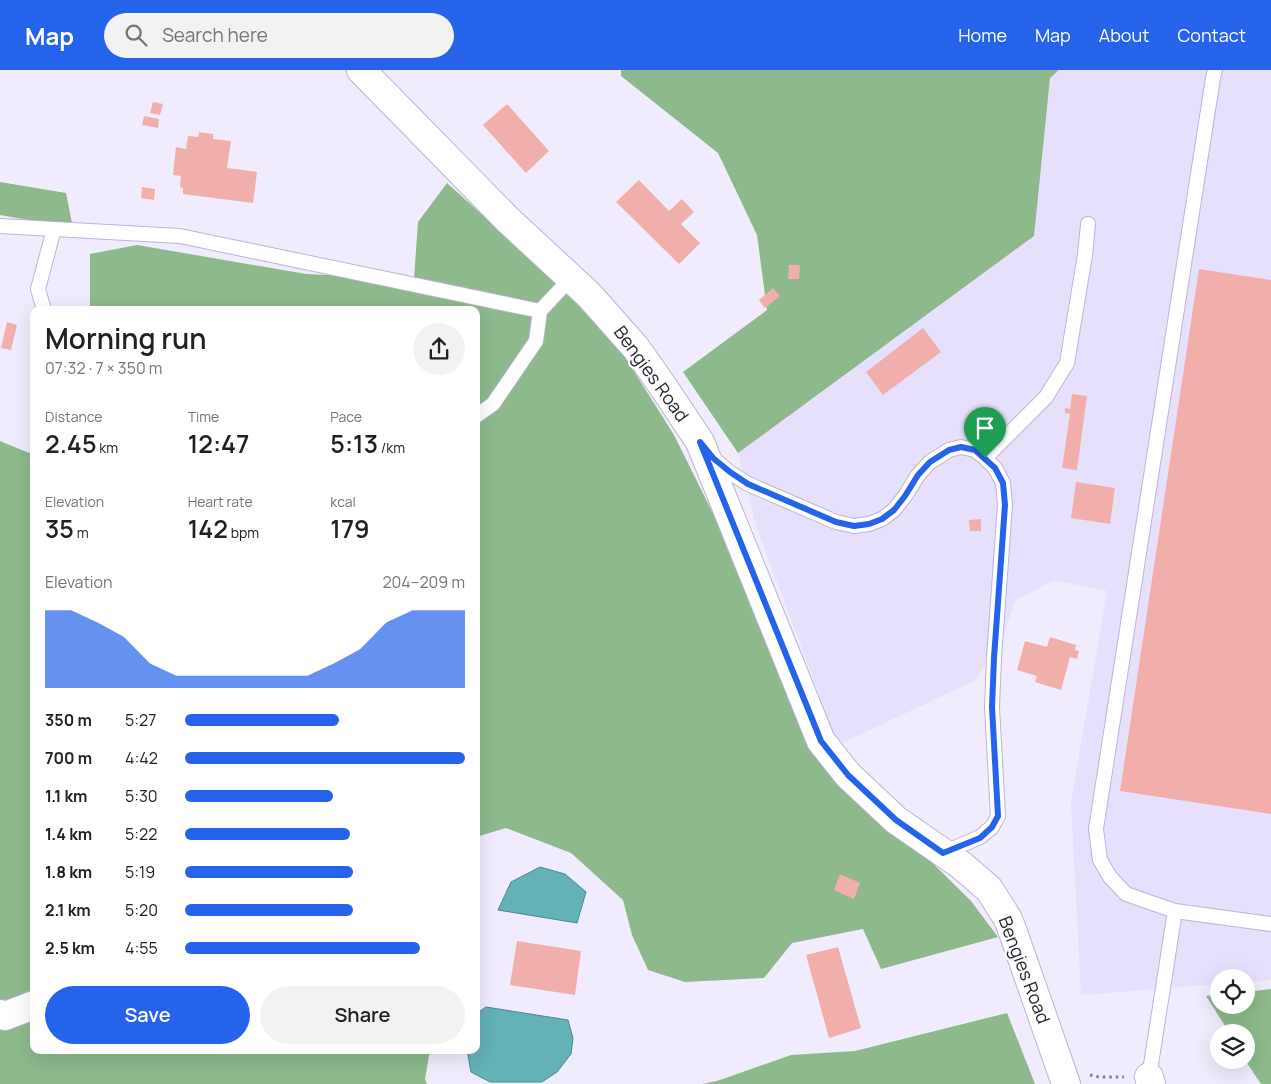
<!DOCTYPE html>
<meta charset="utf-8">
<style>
:root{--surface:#fff;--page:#f2f2f2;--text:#202124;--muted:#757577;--accent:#2563eb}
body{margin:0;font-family:Manrope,sans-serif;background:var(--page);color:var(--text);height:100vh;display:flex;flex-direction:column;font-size:19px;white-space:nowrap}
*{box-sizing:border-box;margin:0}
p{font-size:16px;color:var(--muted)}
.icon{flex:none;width:28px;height:28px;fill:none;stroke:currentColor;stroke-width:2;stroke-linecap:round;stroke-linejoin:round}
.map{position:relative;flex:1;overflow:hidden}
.panel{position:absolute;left:30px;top:236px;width:450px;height:748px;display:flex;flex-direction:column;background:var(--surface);border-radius:10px;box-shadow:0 5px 20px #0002}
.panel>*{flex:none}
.buttons{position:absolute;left:1210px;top:899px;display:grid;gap:10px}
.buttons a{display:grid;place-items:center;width:45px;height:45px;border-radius:50%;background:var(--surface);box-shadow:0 5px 20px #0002;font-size:25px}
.pin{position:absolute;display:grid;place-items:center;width:42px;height:42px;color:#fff;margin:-51px -21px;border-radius:50% 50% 50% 0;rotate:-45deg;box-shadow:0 0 5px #0007}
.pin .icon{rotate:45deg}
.round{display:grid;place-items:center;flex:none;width:52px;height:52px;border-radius:26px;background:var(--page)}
.headline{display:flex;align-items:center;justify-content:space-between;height:85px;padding:0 15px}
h1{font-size:28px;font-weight:600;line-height:38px}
.figures{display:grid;grid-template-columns:repeat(3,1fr);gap:8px;height:85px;padding:5px 15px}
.figures div{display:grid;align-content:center}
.figures b{font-size:25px;font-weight:600}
.figures small{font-size:14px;font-weight:400}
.figures p{font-size:14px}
.chart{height:140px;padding:10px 15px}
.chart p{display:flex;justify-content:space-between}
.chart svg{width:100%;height:90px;margin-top:5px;fill:var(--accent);opacity:.7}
.primary-button{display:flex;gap:10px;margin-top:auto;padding:10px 15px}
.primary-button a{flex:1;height:58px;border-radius:30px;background:var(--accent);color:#fff;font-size:20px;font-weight:600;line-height:58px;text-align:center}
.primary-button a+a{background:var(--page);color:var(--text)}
ul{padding:0 15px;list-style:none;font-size:16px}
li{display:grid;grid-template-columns:80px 60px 1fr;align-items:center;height:38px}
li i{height:12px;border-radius:6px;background:var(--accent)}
header{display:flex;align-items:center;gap:30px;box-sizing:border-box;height:70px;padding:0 25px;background:var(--accent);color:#fff}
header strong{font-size:24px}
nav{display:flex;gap:28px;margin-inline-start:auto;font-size:18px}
.search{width:350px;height:45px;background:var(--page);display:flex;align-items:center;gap:12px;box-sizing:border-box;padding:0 18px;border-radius:28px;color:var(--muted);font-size:19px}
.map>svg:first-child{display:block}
.built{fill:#e6e0fc}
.forest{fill:#8db98c}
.water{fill:#62b2b7;stroke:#50878e}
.building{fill:#f1afac}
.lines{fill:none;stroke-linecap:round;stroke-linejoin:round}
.lane-casing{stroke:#bbb5d0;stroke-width:16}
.street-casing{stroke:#bbb5d0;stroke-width:30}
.path{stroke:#827f8c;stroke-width:3;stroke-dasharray:2.5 4;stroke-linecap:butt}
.lane{stroke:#fff;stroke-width:14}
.street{stroke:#fff;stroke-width:28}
.route-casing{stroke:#fff;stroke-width:10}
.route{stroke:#2563eb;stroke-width:6}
.labels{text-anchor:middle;stroke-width:4.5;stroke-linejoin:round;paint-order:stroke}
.street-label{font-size:18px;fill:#26242e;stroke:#fcfcfc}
</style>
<header>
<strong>Map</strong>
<div class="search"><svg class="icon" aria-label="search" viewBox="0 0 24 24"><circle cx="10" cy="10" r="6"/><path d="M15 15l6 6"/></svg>Search here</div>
<nav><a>Home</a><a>Map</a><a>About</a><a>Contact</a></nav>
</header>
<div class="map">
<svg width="1271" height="1014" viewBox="0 0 1271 1014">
<rect width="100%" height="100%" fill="#f0ecfd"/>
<path class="built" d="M 1059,0 L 1271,0 L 1271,910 L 1246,912 L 1246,908 L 1219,908 L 1219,914 L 1081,925 L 1071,733 L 1107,521 L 1053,510 L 1015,531 L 1004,564 L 976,610 L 838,675 L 756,456 L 738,383 L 1030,169 L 1050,8 Z"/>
<path class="forest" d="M 621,0 L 1059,0 L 1050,8 L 1034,166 L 738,383 L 683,302 L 767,240 L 757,165 L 718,83 L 621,6 Z
M 0,112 L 66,123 L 73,158 L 0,145 Z
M 447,113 L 587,239 L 625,287 L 674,365 L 751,520 L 820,682 L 971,831 L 998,867 L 881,899 L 863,859 L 792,873 L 764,908 L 685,912 L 648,900 L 632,865 L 623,830 L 571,783 L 506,758 L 476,767 L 476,240 L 90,240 L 90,184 L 137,175 L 306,204 L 414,209 L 418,152 Z
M 0,371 L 34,385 L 34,980 L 430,980 L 425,1009 L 427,1014 L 0,1014 Z
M 1271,919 L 1271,1014 L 1261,1014 L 1245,990 L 1246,990 L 1246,962 L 1229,962 L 1206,926 L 1219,924 L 1219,935 L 1246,935 L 1246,922 Z
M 1007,943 L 1035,1014 L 702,1014 L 717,1011 L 791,985 L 855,981 Z"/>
<path class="water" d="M 540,797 L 565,804 L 586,822 L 577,853 L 498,840 L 511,812 Z
M 486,937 L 568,950 L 573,968 L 571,984 L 557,1002 L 542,1012 L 490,1012 L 471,1002 L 467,980 L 476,980 L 476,944 Z"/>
<path class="building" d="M 153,32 L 163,34 L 160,45 L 150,43 Z
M 507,34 L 549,81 L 526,103 L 483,55 Z
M 144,46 L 159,49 L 158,58 L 142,55 Z
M 199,62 L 213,64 L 213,69 L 231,71 L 227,98 L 257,102 L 253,133 L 183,124 L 183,118 L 180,117 L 181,106 L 173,105 L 176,77 L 186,79 L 188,66 L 198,67 Z
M 639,110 L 669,141 L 682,129 L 694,142 L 681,154 L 700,173 L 679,194 L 616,132 Z
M 142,117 L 155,119 L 154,130 L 141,128 Z
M 789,195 L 800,195 L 799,209 L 788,209 Z
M 1199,199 L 1271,210 L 1271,744 L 1120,721 Z
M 773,218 L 780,226 L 765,238 L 759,230 Z
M 7,252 L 17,255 L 11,280 L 1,278 Z
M 923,258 L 941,282 L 883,325 L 866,302 Z
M 1072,324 L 1087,326 L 1077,400 L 1062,398 L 1070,344 L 1065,343 L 1065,338 L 1070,339 Z
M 1076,412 L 1115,418 L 1110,454 L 1071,448 Z
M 981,449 L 981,461 L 970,461 L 969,450 Z
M 1050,567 L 1076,575 L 1075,580 L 1079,581 L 1077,589 L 1070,587 L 1061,620 L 1035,612 L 1037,606 L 1017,600 L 1025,571 L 1047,577 Z
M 840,804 L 860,813 L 854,829 L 834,820 Z
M 517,871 L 581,881 L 575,925 L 510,915 Z
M 838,877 L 861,958 L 829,968 L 806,885 Z"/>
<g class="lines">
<g class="lane-casing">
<path id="lane" d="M 1215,0 L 1213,8 L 1096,759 L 1100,790 L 1110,807 L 1126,824 L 1175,841 L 1271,854
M 0,156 L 180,166 L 540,241 L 571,208
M 44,240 L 38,219 L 54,159
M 476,346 L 493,334 L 536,271 L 540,241
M 713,388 L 729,402 L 748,414 L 836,452 L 854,456 L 869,454 L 882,449 L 894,440 L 905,426 L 918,405 L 930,392 L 949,380 L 961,377 L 975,380 L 985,388 L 995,398 L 1003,413 L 1005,435 L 994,588 L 992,637 L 998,746 L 992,757 L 980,767 L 943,783
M 985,388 L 1046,327 L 1067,293 L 1085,185 L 1088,154
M 1149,1007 L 1175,841"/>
</g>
<g class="street-casing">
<path id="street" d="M 361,0 L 507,149 L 589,225 L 636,278 L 662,315 L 700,372 L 821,671 L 848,705 L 896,750 L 961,795 L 989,819 L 1008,849 L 1014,865 L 1066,1014
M 0,944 L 5,946 L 34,935
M 1149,1007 L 1151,1014"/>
</g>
<path class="path" d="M 1090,1005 L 1099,1007 L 1124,1007"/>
<use href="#lane" class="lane"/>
<use href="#street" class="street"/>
</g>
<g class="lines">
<g class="route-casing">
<path id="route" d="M 700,372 L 713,388 L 730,402 L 748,414 L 836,452 L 854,456 L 869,454 L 882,449 L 894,440 L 905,426 L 918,405 L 930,392 L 949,380 L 961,377 L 975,380 L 995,398 L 1003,413 L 1005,435 L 994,588 L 992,637 L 998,746 L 992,757 L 980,768 L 943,783 L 896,750 L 848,705 L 821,671 Z"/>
</g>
<use href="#route" class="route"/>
</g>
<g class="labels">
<g class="street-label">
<text transform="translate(651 304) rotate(54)" y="6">Bengies Road</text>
<text transform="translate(1024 900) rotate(69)" y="6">Bengies Road</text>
</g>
</g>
</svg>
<div class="buttons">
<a><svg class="icon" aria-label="locate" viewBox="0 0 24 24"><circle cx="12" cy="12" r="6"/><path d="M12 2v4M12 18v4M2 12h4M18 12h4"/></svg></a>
<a><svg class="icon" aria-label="layers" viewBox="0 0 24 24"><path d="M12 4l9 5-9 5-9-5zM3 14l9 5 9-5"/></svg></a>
</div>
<div class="pin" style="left:985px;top:388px;background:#1e9e55"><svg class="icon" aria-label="arrive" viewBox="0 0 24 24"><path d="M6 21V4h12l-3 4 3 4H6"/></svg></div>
<section class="panel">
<div class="headline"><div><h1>Morning run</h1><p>07:32 · 7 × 350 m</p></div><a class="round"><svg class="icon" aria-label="share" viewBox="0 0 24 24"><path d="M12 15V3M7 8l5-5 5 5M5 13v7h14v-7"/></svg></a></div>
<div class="figures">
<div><p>Distance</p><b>2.45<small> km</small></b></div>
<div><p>Time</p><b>12:47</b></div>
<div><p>Pace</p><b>5:13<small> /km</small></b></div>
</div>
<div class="figures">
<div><p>Elevation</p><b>35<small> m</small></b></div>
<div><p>Heart rate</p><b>142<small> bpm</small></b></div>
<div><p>kcal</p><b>179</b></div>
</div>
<div class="chart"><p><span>Elevation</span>204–209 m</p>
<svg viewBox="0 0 160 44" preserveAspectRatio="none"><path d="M0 44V6L10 6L20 12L30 19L40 32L50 38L60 38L70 38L80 38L90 38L100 38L110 32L120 25L130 12L140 6L150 6L160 6V44z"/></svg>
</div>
<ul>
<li><b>350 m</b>5:27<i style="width:55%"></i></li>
<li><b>700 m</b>4:42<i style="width:100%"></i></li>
<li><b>1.1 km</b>5:30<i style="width:53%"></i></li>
<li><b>1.4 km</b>5:22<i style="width:59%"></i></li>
<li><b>1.8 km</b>5:19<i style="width:60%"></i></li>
<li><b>2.1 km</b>5:20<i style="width:60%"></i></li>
<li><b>2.5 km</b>4:55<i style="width:84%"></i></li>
</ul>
<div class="primary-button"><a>Save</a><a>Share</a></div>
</section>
</div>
